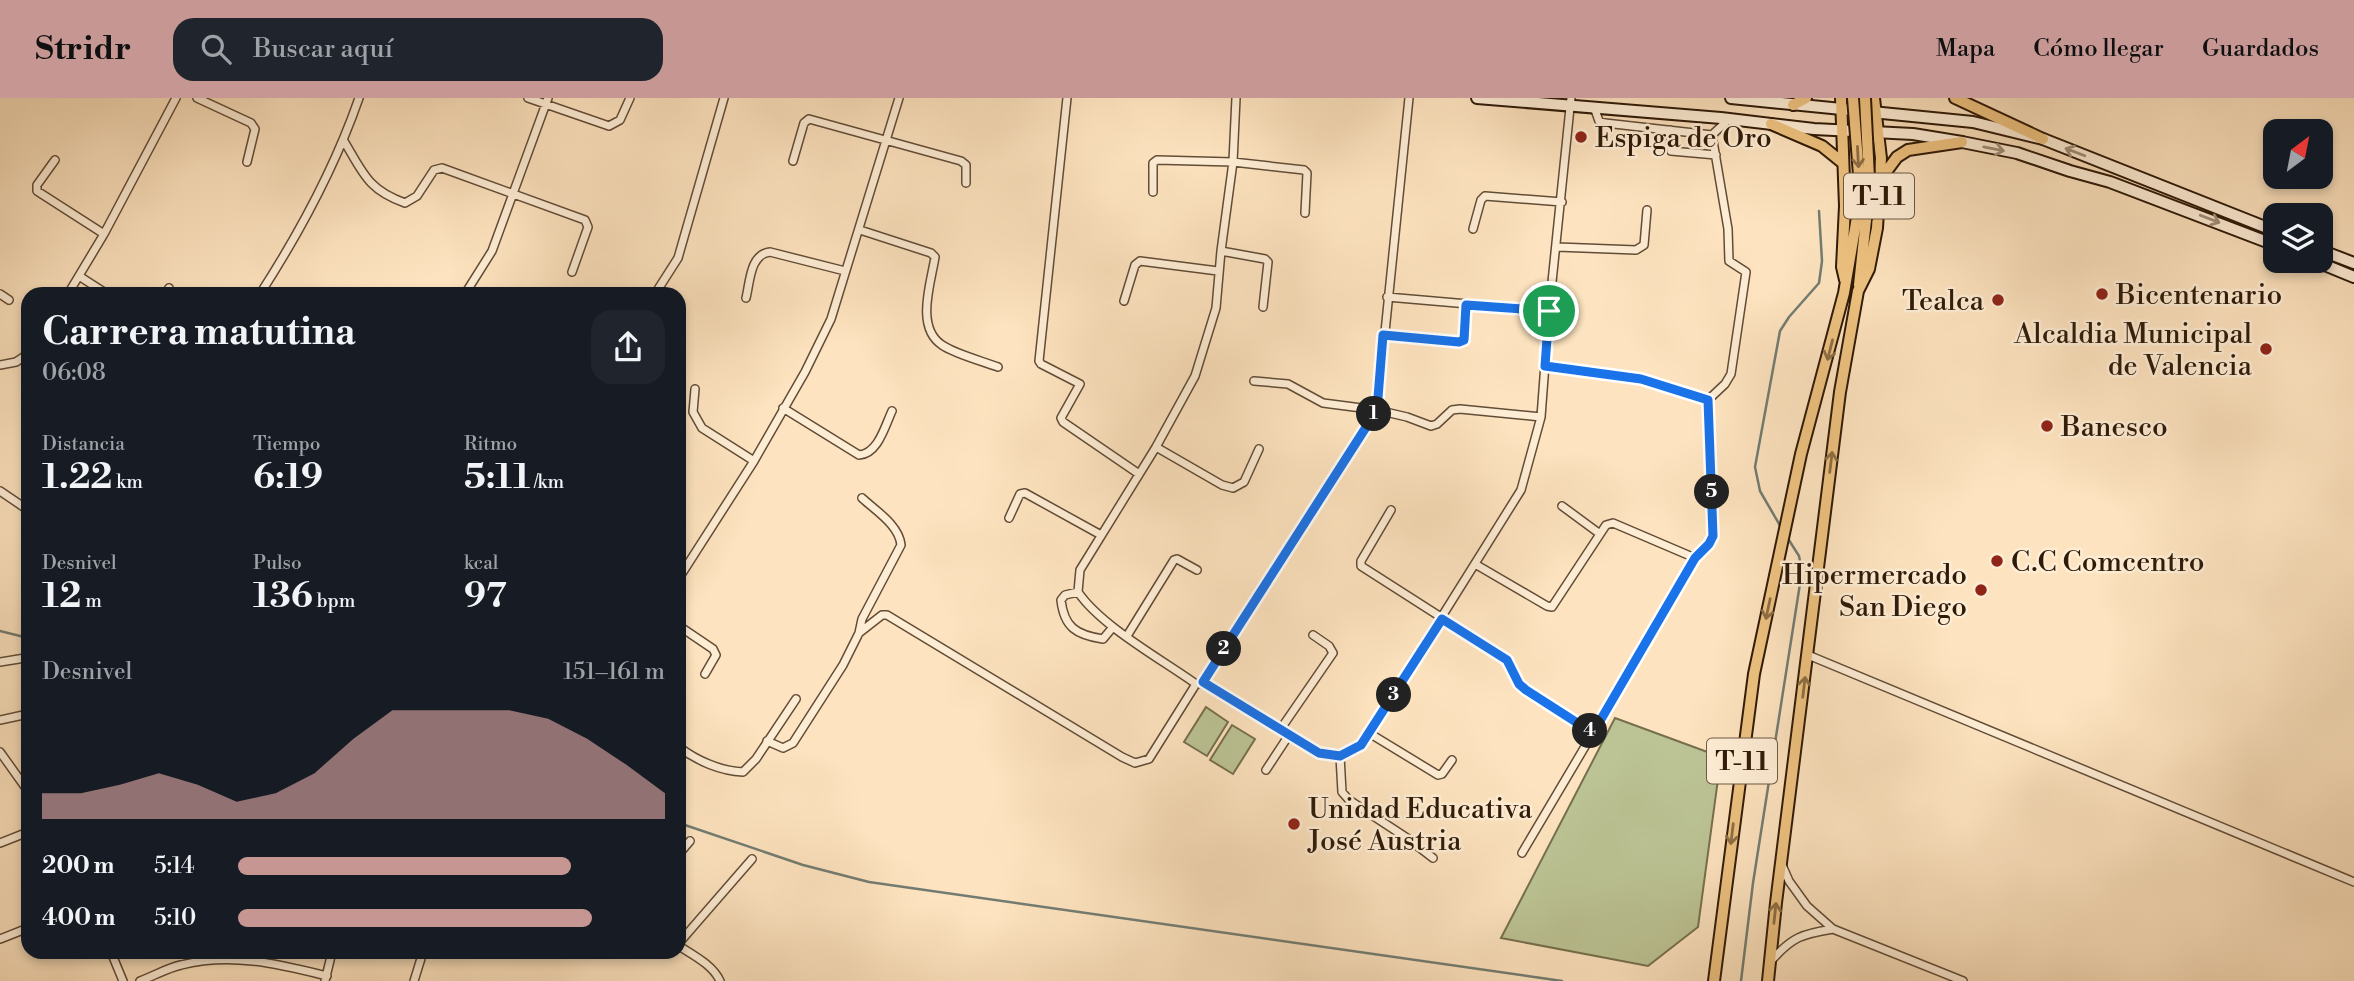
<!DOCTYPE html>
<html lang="es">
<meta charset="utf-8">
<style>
:root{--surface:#171b24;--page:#20242c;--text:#f1f3f6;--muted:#9ea1a6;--accent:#c59692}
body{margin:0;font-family:"Libre Bodoni",serif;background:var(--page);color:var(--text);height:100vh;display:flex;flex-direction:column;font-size:26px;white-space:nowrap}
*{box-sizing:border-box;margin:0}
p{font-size:23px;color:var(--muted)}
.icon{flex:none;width:38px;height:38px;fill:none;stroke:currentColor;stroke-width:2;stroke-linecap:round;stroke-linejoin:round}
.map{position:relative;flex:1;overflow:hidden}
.drawer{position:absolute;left:21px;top:189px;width:665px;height:672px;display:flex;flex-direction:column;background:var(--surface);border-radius:21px;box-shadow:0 4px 10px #0003}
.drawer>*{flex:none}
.needle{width:46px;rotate:32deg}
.buttons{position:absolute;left:2263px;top:21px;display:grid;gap:14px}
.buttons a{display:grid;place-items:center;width:70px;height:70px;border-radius:14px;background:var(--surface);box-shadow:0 4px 10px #0003;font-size:35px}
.pin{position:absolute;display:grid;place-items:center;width:60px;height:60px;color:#fff;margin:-30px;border:4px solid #fff;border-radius:50%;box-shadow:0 2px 7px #0007}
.km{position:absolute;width:35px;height:35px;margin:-18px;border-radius:50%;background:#222;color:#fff;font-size:19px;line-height:35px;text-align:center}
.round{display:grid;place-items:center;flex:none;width:74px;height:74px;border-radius:21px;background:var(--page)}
.overview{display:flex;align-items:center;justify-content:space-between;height:119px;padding:0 21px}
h1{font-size:38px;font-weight:700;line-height:52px}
.figures{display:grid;grid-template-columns:repeat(3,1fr);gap:10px;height:119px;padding:7px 21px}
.figures div{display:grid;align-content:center}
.figures b{font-size:35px;font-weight:700}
.figures small{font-size:19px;font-weight:400}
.figures p{font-size:19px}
.chart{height:196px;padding:14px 21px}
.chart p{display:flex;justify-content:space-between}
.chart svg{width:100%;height:126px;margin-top:7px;fill:var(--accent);opacity:.7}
ul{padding:0 21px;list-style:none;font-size:23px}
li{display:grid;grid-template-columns:112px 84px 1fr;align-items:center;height:52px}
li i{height:18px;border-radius:9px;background:var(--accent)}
header{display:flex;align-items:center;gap:42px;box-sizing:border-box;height:98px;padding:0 35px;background:var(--accent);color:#111}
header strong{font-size:33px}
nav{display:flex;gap:38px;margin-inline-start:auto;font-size:24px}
.search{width:490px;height:63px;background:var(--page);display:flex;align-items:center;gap:18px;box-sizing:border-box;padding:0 24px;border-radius:21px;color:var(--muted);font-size:26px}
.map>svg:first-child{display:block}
.green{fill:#bcc495;stroke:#766f4e;stroke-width:2}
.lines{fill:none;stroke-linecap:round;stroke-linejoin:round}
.stream{stroke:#737c72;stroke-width:2.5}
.minor-casing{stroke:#624c36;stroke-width:10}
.secondary-casing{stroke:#2f1a08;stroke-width:14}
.primary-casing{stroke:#2f1a08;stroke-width:14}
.minor{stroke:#feedd5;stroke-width:7}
.secondary{stroke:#feedd5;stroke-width:10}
.primary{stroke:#eec280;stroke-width:10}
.primary-bridge-casing{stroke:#2f1a08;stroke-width:14;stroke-linecap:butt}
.primary-bridge{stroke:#eec280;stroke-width:10}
.oneway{stroke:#a18e79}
.oneway2{stroke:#8e6e44}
.route-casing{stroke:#fff;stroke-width:14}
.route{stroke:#1a73e8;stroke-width:9}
.poi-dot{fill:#8f2418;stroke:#feedd5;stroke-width:2.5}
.labels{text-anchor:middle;stroke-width:5;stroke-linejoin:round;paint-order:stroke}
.shield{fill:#feedd5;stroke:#6d5946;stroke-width:2}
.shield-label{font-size:26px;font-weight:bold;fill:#2f1a08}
.poi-label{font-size:28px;fill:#2f1a08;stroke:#feedd5;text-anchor:start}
</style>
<header>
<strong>Stridr</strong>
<div class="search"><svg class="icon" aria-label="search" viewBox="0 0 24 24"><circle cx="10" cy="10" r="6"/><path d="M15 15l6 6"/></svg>Buscar aquí</div>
<nav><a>Mapa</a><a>Cómo llegar</a><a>Guardados</a></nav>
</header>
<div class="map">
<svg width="2354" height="883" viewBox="0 0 2354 883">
<rect width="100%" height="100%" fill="#fde3bf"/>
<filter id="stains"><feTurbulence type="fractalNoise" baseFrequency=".00286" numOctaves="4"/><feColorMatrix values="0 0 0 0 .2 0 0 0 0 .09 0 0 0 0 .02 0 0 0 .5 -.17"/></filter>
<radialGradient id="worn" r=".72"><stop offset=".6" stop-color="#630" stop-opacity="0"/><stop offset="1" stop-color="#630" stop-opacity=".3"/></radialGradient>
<path class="green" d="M 1206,609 L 1228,624 L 1207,658 L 1184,644 Z
M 1615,620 L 1721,659 L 1698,829 L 1648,868 L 1501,840 Z
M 1232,627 L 1255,641 L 1233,676 L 1210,662 Z"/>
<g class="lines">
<path class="stream" d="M 1782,431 L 1760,393 L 1755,369 L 1780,233 L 1789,219 L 1819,185 L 1822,163 L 1819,113
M 0,533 L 28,540
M 679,725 L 803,767 L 869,784 L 1562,883
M 1741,883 L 1753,785 L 1802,473 L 1799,458 L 1787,439"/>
<g class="minor-casing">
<path id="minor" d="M 197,0 L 251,25 L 255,31 L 247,64
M 528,0 L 609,28 L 620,22 L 630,0
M 1067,0 L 1039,263 L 1041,266 L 1080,286 L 1061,320 L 1063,324 L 1139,376
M 1236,0 L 1233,64 L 1221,153 L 1216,210 L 1195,278 L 1156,349 L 1080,472 L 1078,494 C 1101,528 1161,561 1196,586 L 1203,585 L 1319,655 C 1343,659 1355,656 1369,635 L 1521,392 L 1541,319 L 1549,213 L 1571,0
M 1409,0 L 1377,312 L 1407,319 L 1431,328 L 1437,326 L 1452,312 L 1460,311 L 1541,319
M 1594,9 L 1599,23 L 1605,25 L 1712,37 L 1729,21
M 1670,32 L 1671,53 L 1716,57
M 344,43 C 363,75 368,92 405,105 L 417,98 L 434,72 L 442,70 L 585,122 L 588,129 L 572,174
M 55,62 L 37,87 L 37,93 L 104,136
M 793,63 L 804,25 L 809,21 L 961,63 L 966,67 L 966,85
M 1153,94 L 1153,65 L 1157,62 L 1233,64 L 1304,72 L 1307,75 L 1305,115
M 1473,131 L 1481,102 L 1485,98 L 1562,104
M 860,132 L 931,155 L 935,159 C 931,185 915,229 942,247 C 955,256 982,263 998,269
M 1557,149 L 1636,152 L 1644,147 L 1647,112
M 1221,153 L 1265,161 L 1268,164 L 1263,209
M 79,178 L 107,196
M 0,196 L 9,202
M 68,196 L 104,136 L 176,0
M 165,196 L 169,190
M 260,196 C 300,134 335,69 359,0
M 465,196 L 492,153 L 548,0
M 655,196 L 678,160 L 724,0
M 1387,199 L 1549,213
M 746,200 C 750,184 750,156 770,154 L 845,173
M 1124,203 L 1135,167 L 1140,163 L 1218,173
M 1383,237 L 1459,244 L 1464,242 L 1466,207
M 0,267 L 16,264 L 28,256
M 695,291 L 693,314 L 702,330 L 754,363
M 1708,302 L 1725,286 L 1731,276 L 1746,174 L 1729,163 L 1728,131 L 1712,37
M 783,310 L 859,357 C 878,356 885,328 892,313
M 1156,349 L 1222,387 L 1233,390 L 1244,384 L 1259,351
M 0,393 L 28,412
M 1562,408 L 1600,436
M 1391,412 L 1361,463 L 1361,468 L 1508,562 L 1519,586 L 1526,592 L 1593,635 L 1695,460 L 1709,446 L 1713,438 L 1708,302 L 1641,281 L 1545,268
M 1009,420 L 1020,396 L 1025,395 L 1101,437
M 1475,466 L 1547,508 L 1552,509 L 1606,427 L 1613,425 L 1695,460
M 679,480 L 754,363 L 805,274 L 831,221 L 899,0
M 1078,494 L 1065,497 L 1061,502 C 1064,529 1076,537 1103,541 L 1113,529
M 679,528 L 713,551 L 716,557 L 705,576
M 859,535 L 862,521 L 901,447 C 899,427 876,413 862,400
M 1127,538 L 1174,462 L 1177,461 L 1197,472
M 1808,557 L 2354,784
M 0,564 L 25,560
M 1203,585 L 1377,312 L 1323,305 L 1288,286 L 1254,283
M 0,622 L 28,616
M 1280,632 L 1333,555 L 1329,548 L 1313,537
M 1369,635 L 1438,677 L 1442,676 L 1452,662
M 767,643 L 783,650 L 793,645 L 843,567 L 859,535 L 882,517 L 887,517 L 1122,659 L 1135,665 L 1149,661 L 1196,586
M 679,649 C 697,663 721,673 743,674 L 756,661 L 796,601
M 0,654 L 28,693
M 1340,658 L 1342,694 L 1349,702 L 1407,740 L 1433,760
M 1266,672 L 1289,637
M 0,745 L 28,734
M 1522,755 L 1593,635
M 679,756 L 690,743
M 1782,767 L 1789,783 L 1807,808 L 1833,831 L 1963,883
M 0,841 L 28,830
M 679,845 L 752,761
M 679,848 C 693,857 713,867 720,883
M 111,854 L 123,883
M 531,854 L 534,855
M 1771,863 C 1792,839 1802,836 1833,831
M 140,883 C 154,878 167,870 181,867 C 231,854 278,866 327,878
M 325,883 L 332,854
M 414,883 L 423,854"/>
</g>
<g class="secondary-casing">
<path id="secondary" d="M 1477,0 L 1721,20 L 1814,31 L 1913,36 L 1962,44 L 2017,55 L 2070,73 L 2110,84 L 2275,147
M 1731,0 L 1973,24 L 2043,41 L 2275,133
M 2320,152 L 2354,165
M 2315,163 L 2354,179"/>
</g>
<g class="primary-casing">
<path id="primary" d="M 1841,0 L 1845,108 L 1842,169 L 1845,182
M 1955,0 L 2043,41
M 1793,7 L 1806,0
M 1771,26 L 1822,48 L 1843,65
M 1880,82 L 1897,59 L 1908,52 L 1962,44
M 1859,187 L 1866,122
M 1714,883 L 1754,576 L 1801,356 L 1844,195 L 1857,119
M 1768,883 L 1776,805 L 1840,294 L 1858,193 L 1869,171 L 1877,130 L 1881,60 L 1874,0"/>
</g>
<use href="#minor" class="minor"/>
<use href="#secondary" class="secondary"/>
<use href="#primary" class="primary"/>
<g class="primary-bridge-casing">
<path id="primary-bridge" d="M 1853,0 L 1859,77 L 1857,119
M 1865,0 L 1869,80 L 1866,122"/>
</g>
<use href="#primary-bridge" class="primary-bridge"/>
</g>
<defs><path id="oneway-shaft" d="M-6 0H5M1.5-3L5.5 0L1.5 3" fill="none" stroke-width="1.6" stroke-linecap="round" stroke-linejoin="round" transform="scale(1.75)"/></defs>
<g class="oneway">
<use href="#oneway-shaft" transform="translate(1994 51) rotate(11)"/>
<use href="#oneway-shaft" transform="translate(2075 54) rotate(-159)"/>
<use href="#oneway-shaft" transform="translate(2210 121) rotate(21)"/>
</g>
<g class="oneway2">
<use href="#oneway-shaft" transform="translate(1858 59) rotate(87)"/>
<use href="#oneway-shaft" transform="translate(1830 252) rotate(104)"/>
<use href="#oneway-shaft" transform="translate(1831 364) rotate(-83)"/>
<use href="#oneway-shaft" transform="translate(1768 511) rotate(102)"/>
<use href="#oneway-shaft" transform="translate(1804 589) rotate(-83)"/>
<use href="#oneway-shaft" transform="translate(1732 736) rotate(97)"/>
<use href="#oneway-shaft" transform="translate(1775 815) rotate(-84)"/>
</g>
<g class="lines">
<g class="route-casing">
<path id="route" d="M 1466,207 L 1549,213 L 1545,268 L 1641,281 L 1708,302 L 1713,438 L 1709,446 L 1695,460 L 1593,635 L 1526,592 L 1519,586 L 1507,562 L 1442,521 L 1361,647 L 1340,658 L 1319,655 L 1203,584 L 1377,312 L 1383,237 L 1459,244 L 1464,242 Z"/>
</g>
<use href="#route" class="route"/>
</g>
<g class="poi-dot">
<circle cx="1581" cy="39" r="7"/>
<circle cx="2102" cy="196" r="7"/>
<circle cx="1998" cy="202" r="7"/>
<circle cx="2266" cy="251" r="7"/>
<circle cx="2047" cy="328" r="7"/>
<circle cx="1997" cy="463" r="7"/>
<circle cx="1981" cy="492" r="7"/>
<circle cx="1294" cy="726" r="7"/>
</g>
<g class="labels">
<g class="shield">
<rect x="1844" y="75.5" width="70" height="45" rx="5"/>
<rect x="1707" y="640.5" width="70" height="45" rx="5"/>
</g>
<g class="shield-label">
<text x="1879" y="107">T-11</text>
<text x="1742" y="672">T-11</text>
</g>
<g class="poi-label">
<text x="1595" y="49">Espiga de Oro</text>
<text x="2116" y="206">Bicentenario</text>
<text x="1984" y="212" text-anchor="end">Tealca</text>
<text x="2252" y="245" text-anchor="end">Alcaldia Municipal<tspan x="2252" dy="32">de Valencia</tspan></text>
<text x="2061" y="338">Banesco</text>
<text x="2011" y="473">C.C Comcentro</text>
<text x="1967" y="486" text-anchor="end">Hipermercado<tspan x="1967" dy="32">San Diego</tspan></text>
<text x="1308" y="720">Unidad Educativa<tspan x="1308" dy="32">José Austria</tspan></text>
</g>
</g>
<rect width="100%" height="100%" filter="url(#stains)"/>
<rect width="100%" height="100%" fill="url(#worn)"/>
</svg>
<div class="buttons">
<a><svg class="needle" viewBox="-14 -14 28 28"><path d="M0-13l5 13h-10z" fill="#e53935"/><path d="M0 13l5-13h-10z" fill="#9ea1a6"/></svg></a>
<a><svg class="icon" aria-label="layers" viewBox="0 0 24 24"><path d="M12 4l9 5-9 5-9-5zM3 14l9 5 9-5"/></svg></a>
</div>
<div class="pin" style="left:1549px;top:213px;background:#1e9e55"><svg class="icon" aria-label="arrive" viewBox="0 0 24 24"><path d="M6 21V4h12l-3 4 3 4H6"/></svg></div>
<b class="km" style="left:1374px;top:316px">1</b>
<b class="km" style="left:1224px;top:551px">2</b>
<b class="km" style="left:1394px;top:597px">3</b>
<b class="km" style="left:1590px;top:633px">4</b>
<b class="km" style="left:1712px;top:394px">5</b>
<section class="drawer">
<div class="overview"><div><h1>Carrera matutina</h1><p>06:08</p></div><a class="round"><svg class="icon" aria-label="share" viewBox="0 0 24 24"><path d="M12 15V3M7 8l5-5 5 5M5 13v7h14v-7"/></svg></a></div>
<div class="figures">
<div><p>Distancia</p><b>1.22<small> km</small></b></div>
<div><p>Tiempo</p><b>6:19</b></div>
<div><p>Ritmo</p><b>5:11<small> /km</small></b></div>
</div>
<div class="figures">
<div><p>Desnivel</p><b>12<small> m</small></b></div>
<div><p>Pulso</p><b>136<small> bpm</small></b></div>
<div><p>kcal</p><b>97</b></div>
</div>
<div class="chart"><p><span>Desnivel</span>151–161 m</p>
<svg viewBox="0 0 160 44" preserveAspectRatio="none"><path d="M0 44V35L10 35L20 32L30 28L40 32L50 38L60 35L70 28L80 16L90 6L100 6L110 6L120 6L130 9L140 16L150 25L160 35V44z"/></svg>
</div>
<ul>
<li><b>200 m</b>5:14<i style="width:78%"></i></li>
<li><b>400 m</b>5:10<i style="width:83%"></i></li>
</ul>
</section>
</div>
